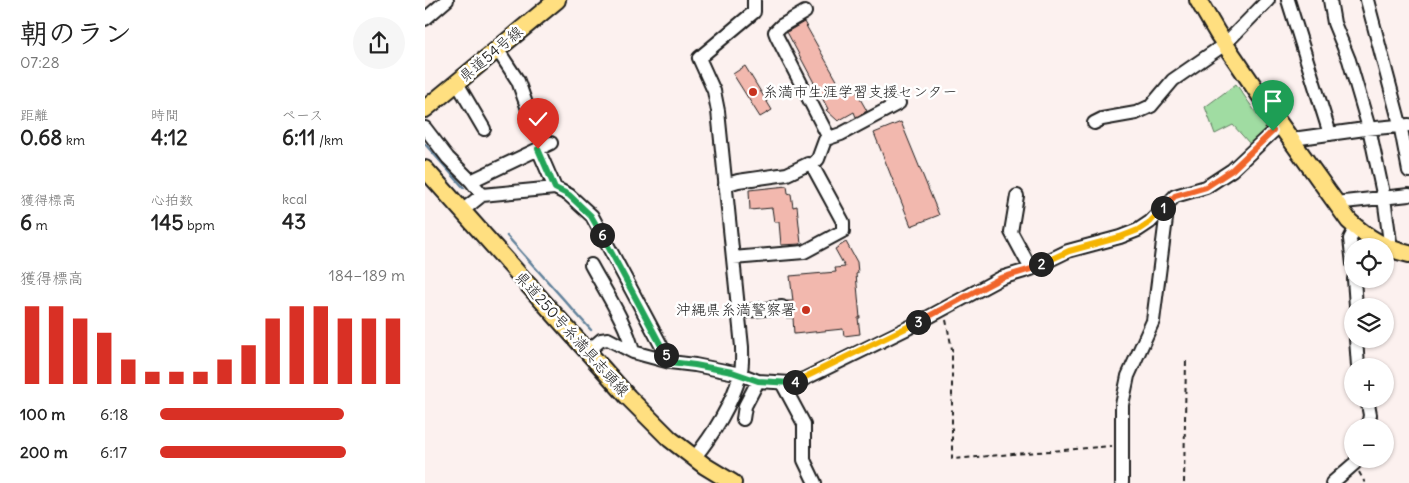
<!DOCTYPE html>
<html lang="ja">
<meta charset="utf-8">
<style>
:root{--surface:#fff;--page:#f6f6f6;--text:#222;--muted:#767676;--accent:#d93025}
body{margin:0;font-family:Delius,"Klee One",sans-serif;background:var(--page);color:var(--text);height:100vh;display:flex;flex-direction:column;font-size:19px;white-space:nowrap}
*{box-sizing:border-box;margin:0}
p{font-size:16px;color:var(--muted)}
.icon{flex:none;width:28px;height:28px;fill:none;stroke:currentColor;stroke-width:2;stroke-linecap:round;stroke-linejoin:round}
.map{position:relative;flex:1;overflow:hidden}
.drawer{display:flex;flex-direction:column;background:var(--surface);width:425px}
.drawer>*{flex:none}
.tools{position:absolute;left:919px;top:238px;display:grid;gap:10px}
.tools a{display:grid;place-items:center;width:50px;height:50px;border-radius:50%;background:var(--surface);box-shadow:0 1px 4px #0004;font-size:25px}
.pin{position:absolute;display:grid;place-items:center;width:42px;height:42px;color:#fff;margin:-51px -21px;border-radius:50% 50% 50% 0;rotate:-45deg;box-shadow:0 0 5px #0007}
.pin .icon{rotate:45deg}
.km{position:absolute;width:25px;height:25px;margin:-12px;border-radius:50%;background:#222;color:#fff;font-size:14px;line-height:25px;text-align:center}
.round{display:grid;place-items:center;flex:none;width:52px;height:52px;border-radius:26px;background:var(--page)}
.head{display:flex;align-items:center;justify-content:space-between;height:85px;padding:0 20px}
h1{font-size:28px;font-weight:800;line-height:38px}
.figures{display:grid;grid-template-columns:repeat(3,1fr);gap:8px;height:85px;padding:5px 20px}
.figures div{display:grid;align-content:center}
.figures b{font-size:21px;font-weight:800}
.figures small{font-size:14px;font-weight:400}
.figures p{font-size:14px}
.chart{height:140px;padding:10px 20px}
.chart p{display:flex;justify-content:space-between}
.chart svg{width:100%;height:90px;margin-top:5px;stroke:var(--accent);stroke-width:6}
ul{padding:0 20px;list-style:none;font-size:16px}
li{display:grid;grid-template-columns:80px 60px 1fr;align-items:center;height:38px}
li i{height:12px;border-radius:6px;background:var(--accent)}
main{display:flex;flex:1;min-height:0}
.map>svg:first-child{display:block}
.green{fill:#a0dca2;stroke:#5e7c5f}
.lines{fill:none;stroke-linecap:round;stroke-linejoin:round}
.stream{stroke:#62829b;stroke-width:2.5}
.building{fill:#f2b8ae;stroke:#1c1c1c}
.minor-casing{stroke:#1c1c1c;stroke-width:16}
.major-casing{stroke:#1c1c1c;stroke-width:20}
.path{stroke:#1c1c1c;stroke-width:2;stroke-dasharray:5 4;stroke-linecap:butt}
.minor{stroke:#fff;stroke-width:12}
.major{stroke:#ffdf80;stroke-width:16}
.split-1-casing{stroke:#fff;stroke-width:10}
.split-2-casing{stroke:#fff;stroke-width:10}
.split-3-casing{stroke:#fff;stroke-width:10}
.split-4-casing{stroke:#fff;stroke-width:10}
.split-5-casing{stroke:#fff;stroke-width:10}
.split-6-casing{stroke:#fff;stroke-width:10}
.split-7-casing{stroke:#fff;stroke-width:10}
.split-1{stroke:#f0652b;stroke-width:6}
.split-2{stroke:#f5b400;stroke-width:6}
.split-3{stroke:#f0652b;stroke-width:6}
.split-4{stroke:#f5b400;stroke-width:6}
.split-5{stroke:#22a559;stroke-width:6}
.split-6{stroke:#22a559;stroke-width:6}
.split-7{stroke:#22a559;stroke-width:6}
.poi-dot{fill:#c8321e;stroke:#fff;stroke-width:2}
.labels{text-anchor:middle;stroke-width:5;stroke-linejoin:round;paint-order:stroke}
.street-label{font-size:15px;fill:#1c1c1c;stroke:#fff}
.poi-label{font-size:15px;fill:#1c1c1c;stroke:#fff;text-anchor:start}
</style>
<main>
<section class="drawer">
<div class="head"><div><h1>朝のラン</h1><p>07:28</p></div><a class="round"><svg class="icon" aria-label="share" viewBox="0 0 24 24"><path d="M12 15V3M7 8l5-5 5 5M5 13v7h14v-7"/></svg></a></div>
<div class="figures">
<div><p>距離</p><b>0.68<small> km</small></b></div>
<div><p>時間</p><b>4:12</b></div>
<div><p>ペース</p><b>6:11<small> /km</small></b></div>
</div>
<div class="figures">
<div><p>獲得標高</p><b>6<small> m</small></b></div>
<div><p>心拍数</p><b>145<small> bpm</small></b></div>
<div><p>kcal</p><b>43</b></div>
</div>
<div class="chart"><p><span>獲得標高</span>184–189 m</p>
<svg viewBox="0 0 160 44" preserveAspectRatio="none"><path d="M5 44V6M15 44V6M25 44V12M35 44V19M45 44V32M55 44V38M65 44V38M75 44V38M85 44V32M95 44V25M105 44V12M115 44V6M125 44V6M135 44V12M145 44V12M155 44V12"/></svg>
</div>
<ul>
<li><b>100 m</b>6:18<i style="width:75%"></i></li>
<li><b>200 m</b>6:17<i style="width:76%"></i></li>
</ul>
</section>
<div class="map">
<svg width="984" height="483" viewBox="0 0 984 483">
<rect width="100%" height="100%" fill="#fcf1ef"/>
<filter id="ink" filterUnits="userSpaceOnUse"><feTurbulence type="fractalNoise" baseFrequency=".02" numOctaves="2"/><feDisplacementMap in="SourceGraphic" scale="10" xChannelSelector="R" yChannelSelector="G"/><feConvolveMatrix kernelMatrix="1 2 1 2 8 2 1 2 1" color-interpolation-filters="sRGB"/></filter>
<g filter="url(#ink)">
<path class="green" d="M 811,84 L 843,130 L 825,144 L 808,125 L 790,134 L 780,107 Z"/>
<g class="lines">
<path class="stream" d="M 0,144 L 39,188
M 82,236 L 166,330"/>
</g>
<path class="building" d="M 379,22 L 419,93 L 429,88 L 442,111 L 431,117 L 429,112 L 413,121 L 401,110 L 403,109 L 362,32 Z
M 320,66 L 347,110 L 335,117 L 308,74 Z
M 476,122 L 514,215 L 486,226 L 449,133 Z
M 362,186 L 363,193 L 366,194 L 368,207 L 372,206 L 376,244 L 356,245 L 354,222 L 349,222 L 347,208 L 325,210 L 324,190 Z
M 421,242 L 432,262 L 433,273 L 431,274 L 435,318 L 433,318 L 435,334 L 419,336 L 418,329 L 369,334 L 368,318 L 361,318 L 361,314 L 364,311 L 365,307 L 362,301 L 368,301 L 365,276 L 411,272 L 410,268 L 420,267 L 410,249 Z"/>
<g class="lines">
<g class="minor-casing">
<path id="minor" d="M 863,0 L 905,134
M 905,0 L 909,23 L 924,60 L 944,128 L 959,198 L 966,249
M 942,0 L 975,124 L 984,171
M 380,12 L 356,26 L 350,32 L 352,37 L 404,138 L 400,140 L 393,159 L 387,165
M 0,19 L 22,0
M 72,49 L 93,81 L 105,115
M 32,83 L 59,129
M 669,123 L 677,119 L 711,113 L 726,106 L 748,80 L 800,44 L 843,0
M 0,128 L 23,158 L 46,181 L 57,195 L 37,211
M 404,138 L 416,134 L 474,103
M 867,143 L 875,138 L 940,129 L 984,125
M 113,149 L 130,188
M 46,181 L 126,143
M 300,185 L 313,181 L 362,174 L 383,164 L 387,165 L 418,222 L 418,231 L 379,252 L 308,258
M 57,195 L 130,188 L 144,195 L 167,216 L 245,362
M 592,196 L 586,232 L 606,269
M 910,203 L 984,195
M 928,264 L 925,239 L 931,227
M 166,265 C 179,289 203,326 208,352
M 929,279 L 931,306
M 313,312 L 357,307
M 931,339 L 933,366
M 163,351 L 176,340 L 183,339 L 208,352 L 245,362 L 270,365 L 315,374 L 333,381 L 366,383 L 379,379 L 487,326 L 576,278 L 606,269 L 643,251 L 695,237 L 713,230 L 725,222 L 750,196 L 781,187 L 807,170 L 855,125
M 357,383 L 379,424 L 379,460 L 390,483
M 942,399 L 945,415 L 943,426
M 318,419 L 320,406 L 333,381
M 269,458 C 288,435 307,404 315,375 C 318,366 317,356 317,347 L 293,111 L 289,91 L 274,58 L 329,12 L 329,0
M 697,483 L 697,405 L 703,376 L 728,321 L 743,203
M 907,483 L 930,463 L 932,459"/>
</g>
<g class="major-casing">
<path id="major" d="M 773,0 L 793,34 L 849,116 L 924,221 C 941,237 961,249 984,254
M 0,109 L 132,0
M 0,169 L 203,397 L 245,439 L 280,466 L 308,483"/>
</g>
<path class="path" d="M 521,320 L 527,349 L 527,459 L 687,446
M 934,472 L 940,483
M 759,483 L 761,358"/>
<use href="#minor" class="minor"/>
<use href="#major" class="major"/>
</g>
</g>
<g class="lines" filter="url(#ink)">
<g class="split-1-casing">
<path id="split-1" d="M 738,208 L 750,196 L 781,187 L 807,170 L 848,131"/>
</g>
<g class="split-2-casing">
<path id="split-2" d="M 616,264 L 644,251 L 695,237 L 713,230 L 725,222 L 738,208"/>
</g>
<g class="split-3-casing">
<path id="split-3" d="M 493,322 L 576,278 L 606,269 L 616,264"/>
</g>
<g class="split-4-casing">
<path id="split-4" d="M 370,382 L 493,322"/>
</g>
<g class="split-5-casing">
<path id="split-5" d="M 241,355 L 245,362 L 270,365 L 307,372 L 333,381 L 366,383 L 370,382"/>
</g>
<g class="split-6-casing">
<path id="split-6" d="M 177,235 L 241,355"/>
</g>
<g class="split-7-casing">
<path id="split-7" d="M 113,149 L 130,188 L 144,195 L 166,216 L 177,235"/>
</g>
<use href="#split-1" class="split-1"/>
<use href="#split-2" class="split-2"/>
<use href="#split-3" class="split-3"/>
<use href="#split-4" class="split-4"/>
<use href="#split-5" class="split-5"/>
<use href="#split-6" class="split-6"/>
<use href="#split-7" class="split-7"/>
</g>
<g class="poi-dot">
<circle cx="328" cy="92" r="5"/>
<circle cx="381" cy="310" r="5"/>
</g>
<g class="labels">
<g class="street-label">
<text transform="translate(66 54) rotate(-40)" y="5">県道54号線</text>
<text transform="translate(147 334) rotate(48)" y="5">県道250号糸満具志頭線</text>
</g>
<g class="poi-label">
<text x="338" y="97">糸満市生涯学習支援センター</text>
<text x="371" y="315" text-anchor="end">沖縄県糸満警察署</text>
</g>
</g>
</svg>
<div class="tools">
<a><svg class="icon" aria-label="locate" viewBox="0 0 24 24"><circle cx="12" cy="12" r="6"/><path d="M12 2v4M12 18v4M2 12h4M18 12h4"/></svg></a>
<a><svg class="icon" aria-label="layers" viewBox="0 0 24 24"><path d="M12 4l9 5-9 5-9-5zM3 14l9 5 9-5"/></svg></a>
<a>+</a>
<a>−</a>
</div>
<div class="pin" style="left:848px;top:131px;background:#1e9e55"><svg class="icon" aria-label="arrive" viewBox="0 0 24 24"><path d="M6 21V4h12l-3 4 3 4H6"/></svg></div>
<div class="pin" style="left:113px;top:149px;background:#d93025"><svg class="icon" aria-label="check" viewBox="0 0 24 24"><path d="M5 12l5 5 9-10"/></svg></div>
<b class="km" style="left:738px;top:208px">1</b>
<b class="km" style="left:616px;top:264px">2</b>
<b class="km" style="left:493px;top:322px">3</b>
<b class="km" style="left:370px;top:382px">4</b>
<b class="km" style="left:241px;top:355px">5</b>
<b class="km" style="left:177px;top:235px">6</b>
</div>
</main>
